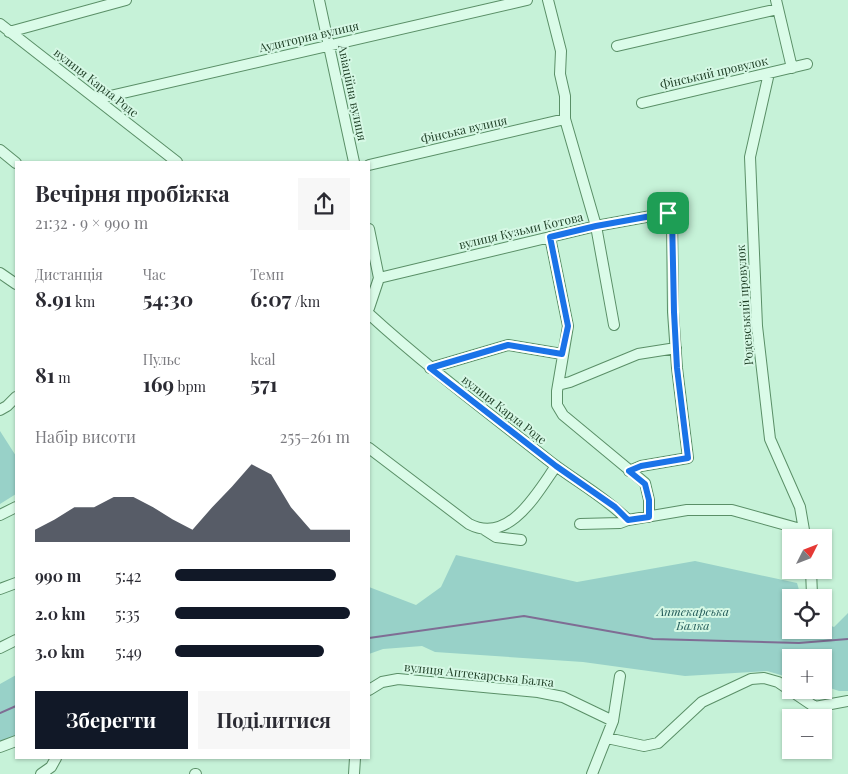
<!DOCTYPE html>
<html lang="uk">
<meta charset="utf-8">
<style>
:root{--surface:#fff;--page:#f7f7f7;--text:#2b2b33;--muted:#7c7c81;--accent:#111827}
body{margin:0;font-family:"Playfair Display",serif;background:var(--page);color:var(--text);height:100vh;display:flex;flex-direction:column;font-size:19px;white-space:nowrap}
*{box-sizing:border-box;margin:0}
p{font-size:16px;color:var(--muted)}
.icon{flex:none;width:28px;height:28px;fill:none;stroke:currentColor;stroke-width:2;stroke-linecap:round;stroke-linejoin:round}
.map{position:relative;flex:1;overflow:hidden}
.panel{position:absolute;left:15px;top:161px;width:355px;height:598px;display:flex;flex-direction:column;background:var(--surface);border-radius:0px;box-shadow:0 1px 4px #0004}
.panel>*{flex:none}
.needle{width:32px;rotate:48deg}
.controls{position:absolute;left:782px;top:529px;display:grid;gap:10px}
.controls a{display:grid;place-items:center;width:50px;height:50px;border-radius:0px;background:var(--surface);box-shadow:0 1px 4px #0004;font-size:25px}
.pin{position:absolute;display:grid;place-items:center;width:42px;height:42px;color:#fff;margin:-21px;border-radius:10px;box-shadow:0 2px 8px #0006}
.round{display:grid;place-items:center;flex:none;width:52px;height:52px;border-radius:0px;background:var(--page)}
.summary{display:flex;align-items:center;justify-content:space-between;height:85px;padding:0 20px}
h1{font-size:22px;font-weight:700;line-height:38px}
.metrics{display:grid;grid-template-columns:repeat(3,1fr);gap:8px;height:85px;padding:5px 20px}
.metrics div{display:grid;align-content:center}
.metrics b{font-size:21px;font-weight:700}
.metrics small{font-size:14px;font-weight:400}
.metrics p{font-size:14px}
.chart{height:140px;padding:10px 20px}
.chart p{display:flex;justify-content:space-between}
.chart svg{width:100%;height:90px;margin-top:5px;fill:var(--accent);opacity:.7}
.button{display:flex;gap:10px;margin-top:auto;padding:10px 20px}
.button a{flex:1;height:58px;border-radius:0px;background:var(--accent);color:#fff;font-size:20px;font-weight:700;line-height:58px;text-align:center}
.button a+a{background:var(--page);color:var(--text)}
ul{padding:0 20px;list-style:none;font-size:16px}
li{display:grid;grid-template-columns:80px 60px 1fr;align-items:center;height:38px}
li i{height:12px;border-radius:6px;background:var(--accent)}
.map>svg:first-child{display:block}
.green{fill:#98d1c8}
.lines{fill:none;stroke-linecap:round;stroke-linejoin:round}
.stream{stroke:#7f6d94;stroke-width:2}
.minor-casing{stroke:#5a8f67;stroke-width:12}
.minor{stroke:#dafbe8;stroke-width:10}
.route-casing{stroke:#fff;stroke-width:10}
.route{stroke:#1a73e8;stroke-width:6}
.labels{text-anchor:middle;stroke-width:4;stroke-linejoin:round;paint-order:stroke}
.street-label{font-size:12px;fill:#1e3e25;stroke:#d6f8e5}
.park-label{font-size:12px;font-style:italic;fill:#245c5a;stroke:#d6f8e5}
</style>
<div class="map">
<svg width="848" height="774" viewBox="0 0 848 774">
<rect width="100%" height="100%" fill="#c6f2d8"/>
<path class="green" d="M 0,431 L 16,456 L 16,494 L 0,504 Z
M 456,555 L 577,582 L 695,561 L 797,583 L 801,597 L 791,598 L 791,630 L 824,630 L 824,623 L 834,627 L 848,613 L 848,691 L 839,691 L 824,686 L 824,658 L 791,658 L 791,678 L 767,671 L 685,676 L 583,662 L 435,652 L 422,646 L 383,649 L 369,654 L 369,587 L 416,605 L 441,587 Z
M 16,675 L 16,738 L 0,743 L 0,684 Z"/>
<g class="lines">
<path class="stream" d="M 369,638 L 524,616 L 653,639 L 799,643 L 848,639
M 0,713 L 16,706"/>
<g class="minor-casing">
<path id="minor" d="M 319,0 L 354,162
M 548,0 L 561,51 L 560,74 L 565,96 L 565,119 L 596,226 L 614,325
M 776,0 L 792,68
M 0,24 L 177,162
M 9,32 L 126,0
M 617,46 L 778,9
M 769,73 L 750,157 L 757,326 L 770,439 L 800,507 L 804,530 L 807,538
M 97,99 L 527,0
M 642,103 L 807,64
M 0,150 L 16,163
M 369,165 L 565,119
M 369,229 L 379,278 L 369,308
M 550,237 L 568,326 L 557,391 L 557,405 L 563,415 L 645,483 L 649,500 L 649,517
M 0,273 L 16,284
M 379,278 L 596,226 L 668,213 L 672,216 L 673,312 L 677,368 L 688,458 L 641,466 L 629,471
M 369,314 C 427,367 490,414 552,463 C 577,482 605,497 628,520
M 430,368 L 508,345 L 562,354
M 558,385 L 570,382 L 638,354 L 676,348
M 0,410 L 7,406 L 16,397
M 369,448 L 469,524 C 509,545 537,493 556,466
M 0,515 L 16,507
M 580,524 L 620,523 L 628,520 L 687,510 L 732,510 L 804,530
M 485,530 L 496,537 L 521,540
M 811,570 L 812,595
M 0,589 L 16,583
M 0,648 L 16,640
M 369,690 L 382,682 L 398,679 L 538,692 L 563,697 L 613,721
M 607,738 L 644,746 L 658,743 L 702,702 L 751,679 L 764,678 L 778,682 L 815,707 L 848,701
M 0,747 L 16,741
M 41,774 L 51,767 L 56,758
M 195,774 L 196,774
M 354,774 L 355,758
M 592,774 L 613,721 L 620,676"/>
</g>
<use href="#minor" class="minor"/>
</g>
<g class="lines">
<g class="route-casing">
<path id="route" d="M 668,213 L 672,216 L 674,312 L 677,368 L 688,458 L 641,466 L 629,471 L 645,484 L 649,500 L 649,517 L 628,520 L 615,507 L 556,466 L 430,368 L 508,345 L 562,354 L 568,326 L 550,237 L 596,226 Z"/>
</g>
<use href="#route" class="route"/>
</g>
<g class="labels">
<g class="street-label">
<text transform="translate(309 37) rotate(-13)" y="4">Аудиторна вулиця</text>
<text transform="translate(714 73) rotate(-13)" y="4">Фінський провулок</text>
<text transform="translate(96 83) rotate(38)" y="4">вулиця Карла Роде</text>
<text transform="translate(352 93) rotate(78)" y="4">Авіаційна вулиця</text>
<text transform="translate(464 130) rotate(-13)" y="4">Фінська вулиця</text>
<text transform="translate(521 231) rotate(-13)" y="4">вулиця Кузьми Котова</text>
<text transform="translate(745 305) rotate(-94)" y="4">Родевський провулок</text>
<text transform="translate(504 410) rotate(38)" y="4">вулиця Карла Роде</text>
<text transform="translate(479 675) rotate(6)" y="4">вулиця Аптекарська Балка</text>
</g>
<g class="park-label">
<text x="693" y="616">Аптекарська<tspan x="693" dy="14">Балка</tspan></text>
</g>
</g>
</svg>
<div class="controls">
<a><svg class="needle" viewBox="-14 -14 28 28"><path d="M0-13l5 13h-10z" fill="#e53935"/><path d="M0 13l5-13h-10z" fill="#7c7c81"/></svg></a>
<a><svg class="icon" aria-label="locate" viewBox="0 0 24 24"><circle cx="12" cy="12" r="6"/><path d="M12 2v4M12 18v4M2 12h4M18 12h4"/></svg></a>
<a>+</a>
<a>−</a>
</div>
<div class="pin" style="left:668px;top:213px;background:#1e9e55"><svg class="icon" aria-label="arrive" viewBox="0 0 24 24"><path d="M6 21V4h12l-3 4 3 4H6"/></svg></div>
<section class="panel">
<div class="summary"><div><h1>Вечірня пробіжка</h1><p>21:32 · 9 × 990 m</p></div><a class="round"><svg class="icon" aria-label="share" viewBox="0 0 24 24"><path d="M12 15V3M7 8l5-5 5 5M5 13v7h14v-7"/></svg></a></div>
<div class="metrics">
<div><p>Дистанція</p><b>8.91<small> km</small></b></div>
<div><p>Час</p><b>54:30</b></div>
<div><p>Темп</p><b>6:07<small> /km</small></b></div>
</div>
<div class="metrics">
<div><b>81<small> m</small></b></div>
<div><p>Пульс</p><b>169<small> bpm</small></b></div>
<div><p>kcal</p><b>571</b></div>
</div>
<div class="chart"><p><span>Набір висоти</span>255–261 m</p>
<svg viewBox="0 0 160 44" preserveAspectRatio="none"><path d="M0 44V38L10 33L20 27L30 27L40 22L50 22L60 27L70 33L80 38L90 27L100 17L110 6L120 11L130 27L140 38L150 38L160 38V44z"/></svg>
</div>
<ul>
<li><b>990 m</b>5:42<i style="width:92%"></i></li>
<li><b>2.0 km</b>5:35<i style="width:100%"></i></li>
<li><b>3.0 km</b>5:49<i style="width:85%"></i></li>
</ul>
<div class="button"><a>Зберегти</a><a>Поділитися</a></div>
</section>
</div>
